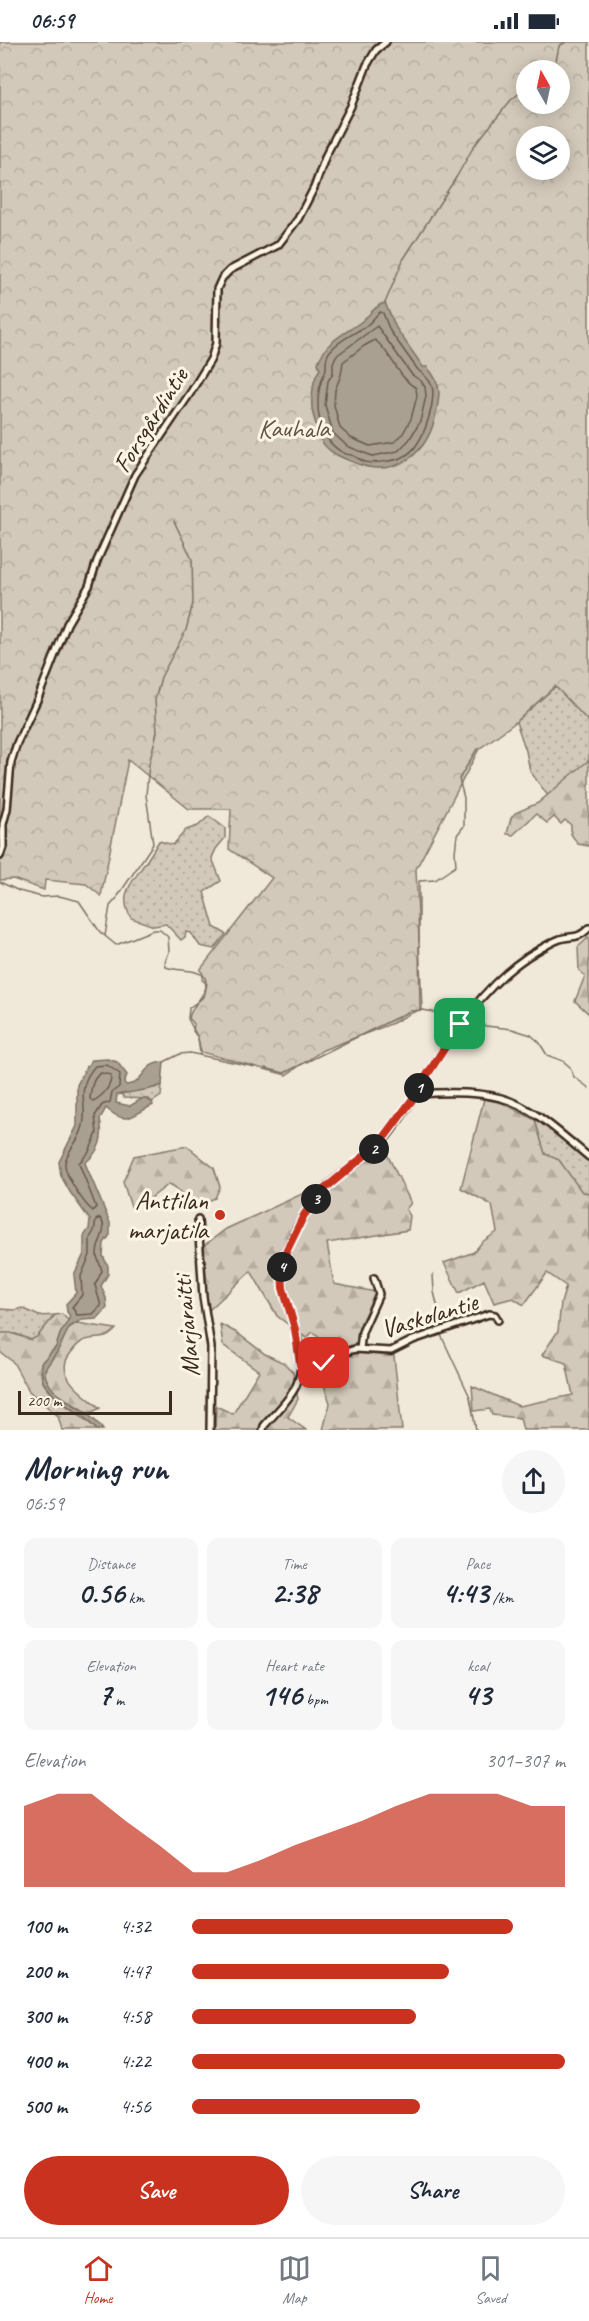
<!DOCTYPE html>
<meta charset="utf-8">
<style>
:root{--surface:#fff;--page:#f6f6f7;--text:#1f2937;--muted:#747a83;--line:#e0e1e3;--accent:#c8321e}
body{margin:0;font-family:Caveat,sans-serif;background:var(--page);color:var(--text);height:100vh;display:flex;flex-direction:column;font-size:22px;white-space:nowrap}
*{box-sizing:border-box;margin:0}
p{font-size:20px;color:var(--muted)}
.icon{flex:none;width:33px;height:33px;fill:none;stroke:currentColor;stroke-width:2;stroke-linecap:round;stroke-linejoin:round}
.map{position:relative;height:1388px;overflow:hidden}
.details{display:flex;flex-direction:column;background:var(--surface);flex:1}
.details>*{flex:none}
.needle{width:39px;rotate:351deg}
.tools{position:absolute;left:516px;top:18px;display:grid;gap:12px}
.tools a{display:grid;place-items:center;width:54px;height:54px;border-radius:50%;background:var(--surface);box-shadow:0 3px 15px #0003;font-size:30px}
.scale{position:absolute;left:18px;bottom:15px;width:154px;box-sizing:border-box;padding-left:6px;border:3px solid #3b2a1e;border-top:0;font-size:16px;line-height:21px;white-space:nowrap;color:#3b2a1e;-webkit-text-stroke:4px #fcf5e5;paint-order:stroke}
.pin{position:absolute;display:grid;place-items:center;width:51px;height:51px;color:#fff;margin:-26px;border-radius:12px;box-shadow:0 3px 9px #0006}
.km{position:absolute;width:30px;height:30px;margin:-15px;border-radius:50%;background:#222;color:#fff;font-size:16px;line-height:30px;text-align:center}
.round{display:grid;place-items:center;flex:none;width:63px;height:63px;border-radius:32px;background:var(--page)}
.summary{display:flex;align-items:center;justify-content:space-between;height:102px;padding:0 24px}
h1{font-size:33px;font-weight:700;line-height:45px}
.stats{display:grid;grid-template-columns:repeat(3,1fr);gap:9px;height:102px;padding:6px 24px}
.stats div{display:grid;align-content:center;border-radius:12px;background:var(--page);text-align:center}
.stats b{font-size:30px;font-weight:700}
.stats small{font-size:16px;font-weight:400}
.stats p{font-size:16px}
.chart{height:168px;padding:12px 24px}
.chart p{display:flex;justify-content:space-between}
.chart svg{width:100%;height:108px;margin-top:6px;fill:var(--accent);opacity:.7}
.primary-button{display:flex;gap:12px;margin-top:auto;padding:12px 24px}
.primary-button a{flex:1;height:69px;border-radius:36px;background:var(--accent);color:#fff;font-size:24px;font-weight:700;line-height:69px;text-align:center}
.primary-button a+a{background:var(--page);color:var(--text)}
ul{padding:0 24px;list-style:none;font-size:20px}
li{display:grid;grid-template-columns:96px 72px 1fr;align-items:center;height:45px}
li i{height:15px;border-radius:8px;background:var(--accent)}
.status{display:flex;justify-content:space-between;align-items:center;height:42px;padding:0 30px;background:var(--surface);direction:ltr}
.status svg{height:16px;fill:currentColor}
.menu{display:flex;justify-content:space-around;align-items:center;height:84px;border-top:2px solid var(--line);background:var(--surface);font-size:16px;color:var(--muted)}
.menu a{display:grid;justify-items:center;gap:3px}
.menu .active{color:var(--accent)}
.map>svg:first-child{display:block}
.grass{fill:url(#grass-dots);stroke:#867a6c;stroke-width:1.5}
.forest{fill:url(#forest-firs);stroke:#867a6c;stroke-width:1.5}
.park{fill:url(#park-crowns);stroke:#867a6c;stroke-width:1.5;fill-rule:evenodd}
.water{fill:#aaa091;stroke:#7e7163;stroke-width:1.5}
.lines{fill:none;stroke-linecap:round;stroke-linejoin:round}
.shore{stroke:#67594c;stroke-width:1.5}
.stream{stroke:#7e7163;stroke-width:1.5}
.minor-casing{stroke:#3b2a1e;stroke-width:10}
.minor{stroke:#fcf5e5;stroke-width:5}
.route-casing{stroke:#fff;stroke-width:12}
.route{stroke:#c8321e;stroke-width:8}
.poi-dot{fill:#c8321e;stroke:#fcf5e5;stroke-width:2}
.labels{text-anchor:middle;stroke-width:6;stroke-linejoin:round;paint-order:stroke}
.street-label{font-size:26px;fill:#3b2a1e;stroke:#fcf5e5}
.park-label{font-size:26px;fill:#615245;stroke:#fcf5e5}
.poi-label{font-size:26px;fill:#3b2a1e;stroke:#fcf5e5;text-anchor:end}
</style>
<div class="status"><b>06:59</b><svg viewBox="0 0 49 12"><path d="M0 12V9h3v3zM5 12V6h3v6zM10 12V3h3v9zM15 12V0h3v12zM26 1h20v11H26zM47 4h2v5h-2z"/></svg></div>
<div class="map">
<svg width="589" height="1388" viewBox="0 0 589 1388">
<defs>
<pattern id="grass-dots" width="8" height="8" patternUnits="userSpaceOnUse" patternTransform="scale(1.5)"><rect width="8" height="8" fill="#d2c9ba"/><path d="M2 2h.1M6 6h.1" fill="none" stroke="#b5ad9f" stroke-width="1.8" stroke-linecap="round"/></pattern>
<pattern id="forest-firs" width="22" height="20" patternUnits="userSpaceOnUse" patternTransform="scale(1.5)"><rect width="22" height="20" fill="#d2c9ba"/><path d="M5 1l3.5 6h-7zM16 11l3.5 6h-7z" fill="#b5ad9f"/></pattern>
<pattern id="park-crowns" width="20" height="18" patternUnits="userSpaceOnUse" patternTransform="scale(1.5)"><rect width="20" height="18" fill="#d2c9ba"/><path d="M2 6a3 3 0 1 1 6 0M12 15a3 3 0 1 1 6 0" fill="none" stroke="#b5ad9f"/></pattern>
</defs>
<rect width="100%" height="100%" fill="#f0e9d9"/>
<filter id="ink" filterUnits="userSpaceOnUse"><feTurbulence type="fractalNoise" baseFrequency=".0167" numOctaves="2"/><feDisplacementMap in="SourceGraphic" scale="12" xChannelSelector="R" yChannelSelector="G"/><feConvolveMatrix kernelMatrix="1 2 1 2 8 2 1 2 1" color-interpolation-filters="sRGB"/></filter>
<g filter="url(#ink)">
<path class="grass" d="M 556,644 L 589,680 L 589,718 L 548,754 L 530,729 L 526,709 L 516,680 Z
M 209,774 L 225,786 L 225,796 L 216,807 L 212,816 L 221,839 L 204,850 L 214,885 L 226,892 L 214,907 L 200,904 L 191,891 L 186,890 L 185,895 L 181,898 L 166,882 L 154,884 L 131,876 C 118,853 131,842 143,824 C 149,816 154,807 159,799 L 173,803 L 186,788 L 198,784 Z
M 162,1043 L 161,1054 L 152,1060 L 149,1057 L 124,1056 L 121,1052 C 135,1048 150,1049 162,1043 Z
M 538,1075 L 589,1115 L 589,1151 L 582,1151 L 559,1118 L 545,1112 L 535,1078 Z
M 22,1266 L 39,1274 L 55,1273 L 37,1295 L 31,1298 L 16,1292 L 0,1291 L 0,1267 L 16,1268 Z"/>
<path class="forest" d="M 589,718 L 589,804 L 578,802 L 571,792 L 571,783 L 565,778 L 561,782 L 554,775 L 547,781 L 536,772 L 513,793 L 507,792 L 511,776 L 515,771 L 538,761 Z
M 589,895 L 589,972 L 575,959 L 585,934 L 579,928 L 578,905 Z
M 484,1057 L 503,1061 L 535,1078 L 545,1112 L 559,1118 L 582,1150 L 589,1151 L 589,1388 L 523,1388 L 520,1376 L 492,1373 L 490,1367 L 474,1369 L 472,1344 L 519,1364 L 573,1353 L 566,1321 L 542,1313 L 558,1289 L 561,1261 L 566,1244 L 547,1231 L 524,1263 L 513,1256 L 494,1261 L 484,1238 L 459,1251 L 444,1221 L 474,1210 L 482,1200 L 497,1190 L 492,1163 L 461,1146 Z
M 187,1104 L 214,1126 L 220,1145 L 215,1156 L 197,1164 C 185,1160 181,1146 169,1142 L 148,1158 L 131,1165 L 123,1140 L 134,1114 Z
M 373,1112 L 387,1112 L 411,1161 L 406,1167 L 410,1174 L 408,1188 L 327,1201 L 334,1242 L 376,1250 L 360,1282 L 357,1301 L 337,1309 L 313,1290 L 306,1296 L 277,1274 L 251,1229 L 208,1269 L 202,1205 L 226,1187 L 317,1145 L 328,1149 Z
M 62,1272 L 69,1279 L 62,1289 L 56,1305 L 41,1321 C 41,1326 40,1334 43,1340 C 52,1358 82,1372 97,1388 L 62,1388 L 58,1374 L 29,1349 L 13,1320 L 0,1310 L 0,1291 L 11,1291 L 31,1298 L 37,1295 L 55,1273 Z
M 77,1281 L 116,1287 C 104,1301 96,1293 83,1299 C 77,1302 73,1308 70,1312 C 53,1334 85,1353 100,1366 L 89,1372 L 53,1349 L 44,1333 L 47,1322 L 61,1303 L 67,1287 Z
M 220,1282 L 237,1291 L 265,1312 L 284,1321 L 293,1330 L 298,1357 L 288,1375 L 306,1388 L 215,1388 L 216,1364 L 233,1372 L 259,1329 L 223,1303 Z
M 355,1311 L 394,1314 L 402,1388 L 323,1388 L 330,1361 L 322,1337 L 329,1324 Z"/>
<path class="park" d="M 0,0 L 589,0 L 589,680 L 555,644 L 516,680 L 479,707 L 416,827 L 422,967 L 409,972 L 393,981 L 323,1008 L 286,1033 L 201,1010 L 198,996 L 193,989 L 194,982 L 189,976 C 192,962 204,956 207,942 L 202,938 L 203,932 L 200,928 L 272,836 L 229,807 L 231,767 L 189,767 L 128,718 L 101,854 L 86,842 L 45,838 L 44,848 L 13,837 L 0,838 ZM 526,28 L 560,28 L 560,62 L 526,62 ZM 526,94 L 560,94 L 560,128 L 526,128 Z"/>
<path class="water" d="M 385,261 L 396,286 L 423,325 L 427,325 C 443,343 440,354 435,376 C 425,416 391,437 353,420 C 340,415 327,410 320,397 C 318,391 317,385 315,379 C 312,371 311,365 312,357 C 313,346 313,336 320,327 L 318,321 C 327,297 344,293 362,279 C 371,272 374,264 385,261 Z
M 108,1017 L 117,1020 L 127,1033 L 124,1041 L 127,1043 L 135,1041 C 146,1031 147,1021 164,1020 L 162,1043 C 149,1049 132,1049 117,1053 L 116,1061 L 130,1064 L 143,1056 L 152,1060 L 153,1063 C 132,1073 127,1085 106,1066 L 100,1077 C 104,1096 100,1109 85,1121 L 110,1181 L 110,1193 L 104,1201 L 103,1214 L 108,1224 L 108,1232 L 101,1244 L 106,1256 L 107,1266 L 97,1277 L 82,1278 L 70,1284 L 57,1310 L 45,1327 C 43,1355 88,1364 103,1388 L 97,1388 L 82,1373 L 57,1357 L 43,1340 L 41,1321 L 56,1305 L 60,1292 L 68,1279 L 70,1274 L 67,1270 L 66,1262 L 76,1251 L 74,1233 L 84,1212 L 84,1194 L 89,1187 L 90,1178 L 70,1150 L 61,1134 L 59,1120 L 77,1084 L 77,1043 L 85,1027 L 92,1018 Z"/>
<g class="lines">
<path class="shore" d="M 380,270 L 383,271 L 390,289 L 418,328 C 434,340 435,347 431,367 C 427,384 419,409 401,416 C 394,419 371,422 365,420 C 360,418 357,415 352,413 C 350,413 345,412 344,411 C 315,397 313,355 325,330 C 328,324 323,318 330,309 C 338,299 353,292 363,286 C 370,282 374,275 380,270 Z
M 377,284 L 412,333 L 421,339 L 425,345 L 426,354 L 420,380 L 409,398 L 398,409 L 373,414 L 367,412 L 347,404 L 333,391 L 325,363 L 328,339 L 333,331 L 333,321 L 336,314 Z
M 375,298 C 392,311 397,335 416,346 L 417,354 L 411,377 L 402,393 L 394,400 L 370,404 L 351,396 L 340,386 L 334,363 L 335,348 L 341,333 L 343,320 L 364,304 Z
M 107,1023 L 120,1032 L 119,1045 L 112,1050 L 110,1060 L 102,1063 L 95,1074 L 97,1091 L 89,1110 L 79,1121 L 96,1165 L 93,1169 C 84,1162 64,1133 65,1121 C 66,1110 79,1099 82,1087 C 90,1064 73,1049 95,1024 Z
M 101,1031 L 111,1033 C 112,1044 102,1055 93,1059 L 90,1057 C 91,1047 92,1036 101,1031 Z
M 100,1176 C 110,1189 96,1199 97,1214 C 98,1219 101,1224 102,1229 L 95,1243 L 101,1264 L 93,1272 L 77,1273 L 72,1265 L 82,1253 L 81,1234 L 90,1213 L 90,1196 L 94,1189 L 96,1178 Z"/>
<path class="stream" d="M 549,28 L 555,24 L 559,4 L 566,0
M 385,261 L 403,218 L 457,134 L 474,104 L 511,58 L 526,46
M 0,840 L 19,849 L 42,855 L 59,854 L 79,859 L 100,890 L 116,903 L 153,888 L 160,888 L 168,895 L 169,910 L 165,920 L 166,925 C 179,930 195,926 205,935 C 208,956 204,954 189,966 L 188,977 L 198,996 L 200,1012
M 118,854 L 153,802 L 146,753 L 149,722 L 157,690 L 155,658 L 161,635 L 186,588 L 193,561 L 192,517 L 174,479
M 105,894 L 110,864 L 117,856
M 419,900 L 419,839 L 435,838 L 456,824 L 455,810 L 457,793 L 464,784 L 464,756 L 459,737 L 477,707
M 419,904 L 420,968
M 468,978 L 486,984 L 512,987 L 531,993 L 539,1000 L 547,1013 L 563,1019 L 570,1025 L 574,1035 L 589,1046
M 164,1020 L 180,1012 L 190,1011 L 255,1025
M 265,1026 L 284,1031 L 410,969 L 423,968 L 462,976
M 433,1232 L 434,1250 L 441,1279
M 441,1293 L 470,1355 L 476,1388"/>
<g class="minor-casing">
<path id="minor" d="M 0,814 L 3,805 L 3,782 L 7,767 L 11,720 L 17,701 L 38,656 L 67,582 L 89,544 L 97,519 L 135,433 L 191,350 L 211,317 L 216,301 L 217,247 L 222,236 L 230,228 L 278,203 L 298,177 L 314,146 L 326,113 L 351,64 L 367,23 L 376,8 L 386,0
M 419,1052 C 446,1050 476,1049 501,1056 C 534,1065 563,1094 589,1115
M 198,1177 L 203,1255 L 211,1305 L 210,1388
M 360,1307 L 362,1290 L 379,1252 L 374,1236
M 300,1322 L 330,1320 L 346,1310 L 355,1307 L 391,1309 L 413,1298 L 489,1272 L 495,1273 L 498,1278
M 263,1388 L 264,1384 C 274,1372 289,1359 296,1344 C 316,1302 270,1256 286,1210 C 293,1190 308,1164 323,1148 C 340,1131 363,1119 380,1102 C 394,1088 404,1070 415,1054 L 419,1052 L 419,1046 C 449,999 479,947 527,915 C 537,909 549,901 560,897 C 573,893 577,898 589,886"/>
</g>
<use href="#minor" class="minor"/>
</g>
</g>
<g class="lines" filter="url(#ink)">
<g class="route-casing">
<path id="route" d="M 324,1321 L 300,1322 L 295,1287 L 283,1246 L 282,1229 L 286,1210 L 304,1173 L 322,1149 L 380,1101 L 415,1054 L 419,1052 L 418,1047 L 460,982"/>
</g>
<use href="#route" class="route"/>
</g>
<circle class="poi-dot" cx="220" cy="1173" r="6"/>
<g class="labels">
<g class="street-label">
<text transform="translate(150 378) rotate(-58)" y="9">Forsgårdintie</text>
<text transform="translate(429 1273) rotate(-17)" y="9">Vaskolantie</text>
<text transform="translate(186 1284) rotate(-95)" y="9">Marjaraitti</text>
</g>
<g class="park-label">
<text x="294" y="395">Kauhala</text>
</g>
<g class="poi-label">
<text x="208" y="1167">Anttilan<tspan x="208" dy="30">marjatila</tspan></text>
</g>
</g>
</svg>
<div class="tools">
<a><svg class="needle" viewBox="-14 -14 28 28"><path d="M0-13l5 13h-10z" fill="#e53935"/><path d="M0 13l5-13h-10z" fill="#747a83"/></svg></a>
<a><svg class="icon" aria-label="layers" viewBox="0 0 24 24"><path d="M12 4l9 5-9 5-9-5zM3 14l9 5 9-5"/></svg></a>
</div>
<div class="scale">200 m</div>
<div class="pin" style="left:460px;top:982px;background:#1e9e55"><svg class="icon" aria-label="arrive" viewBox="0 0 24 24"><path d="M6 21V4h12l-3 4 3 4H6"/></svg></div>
<div class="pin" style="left:324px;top:1321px;background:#d93025"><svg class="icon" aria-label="check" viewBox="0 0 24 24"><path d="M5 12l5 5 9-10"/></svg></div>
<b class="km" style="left:419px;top:1046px">1</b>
<b class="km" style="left:374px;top:1107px">2</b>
<b class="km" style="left:316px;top:1157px">3</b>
<b class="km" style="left:282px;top:1225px">4</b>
</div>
<section class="details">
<div class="summary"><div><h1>Morning run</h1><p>06:59</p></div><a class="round"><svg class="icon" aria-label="share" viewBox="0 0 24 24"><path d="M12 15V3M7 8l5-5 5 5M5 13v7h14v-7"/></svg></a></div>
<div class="stats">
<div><p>Distance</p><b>0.56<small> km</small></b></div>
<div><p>Time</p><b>2:38</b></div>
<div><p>Pace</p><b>4:43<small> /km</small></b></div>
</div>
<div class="stats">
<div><p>Elevation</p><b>7<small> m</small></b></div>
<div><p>Heart rate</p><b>146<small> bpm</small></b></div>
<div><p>kcal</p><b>43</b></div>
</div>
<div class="chart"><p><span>Elevation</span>301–307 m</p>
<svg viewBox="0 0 160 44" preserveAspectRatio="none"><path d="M0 44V11L10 6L20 6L30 17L40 27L50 38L60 38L70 33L80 27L90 22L100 17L110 11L120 6L130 6L140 6L150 11L160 11V44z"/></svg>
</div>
<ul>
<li><b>100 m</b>4:32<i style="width:86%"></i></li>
<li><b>200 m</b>4:47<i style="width:69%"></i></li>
<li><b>300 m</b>4:58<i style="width:60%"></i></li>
<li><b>400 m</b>4:22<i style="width:100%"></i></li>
<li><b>500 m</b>4:56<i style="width:61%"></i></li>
</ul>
<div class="primary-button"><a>Save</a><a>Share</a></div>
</section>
<nav class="menu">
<a class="active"><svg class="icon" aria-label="home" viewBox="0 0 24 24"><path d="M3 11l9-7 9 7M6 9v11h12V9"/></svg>Home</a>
<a><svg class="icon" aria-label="map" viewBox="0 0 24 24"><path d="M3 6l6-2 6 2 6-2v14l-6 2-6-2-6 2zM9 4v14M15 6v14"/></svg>Map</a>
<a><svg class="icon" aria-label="saved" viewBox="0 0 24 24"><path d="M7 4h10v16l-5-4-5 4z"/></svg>Saved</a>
</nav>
